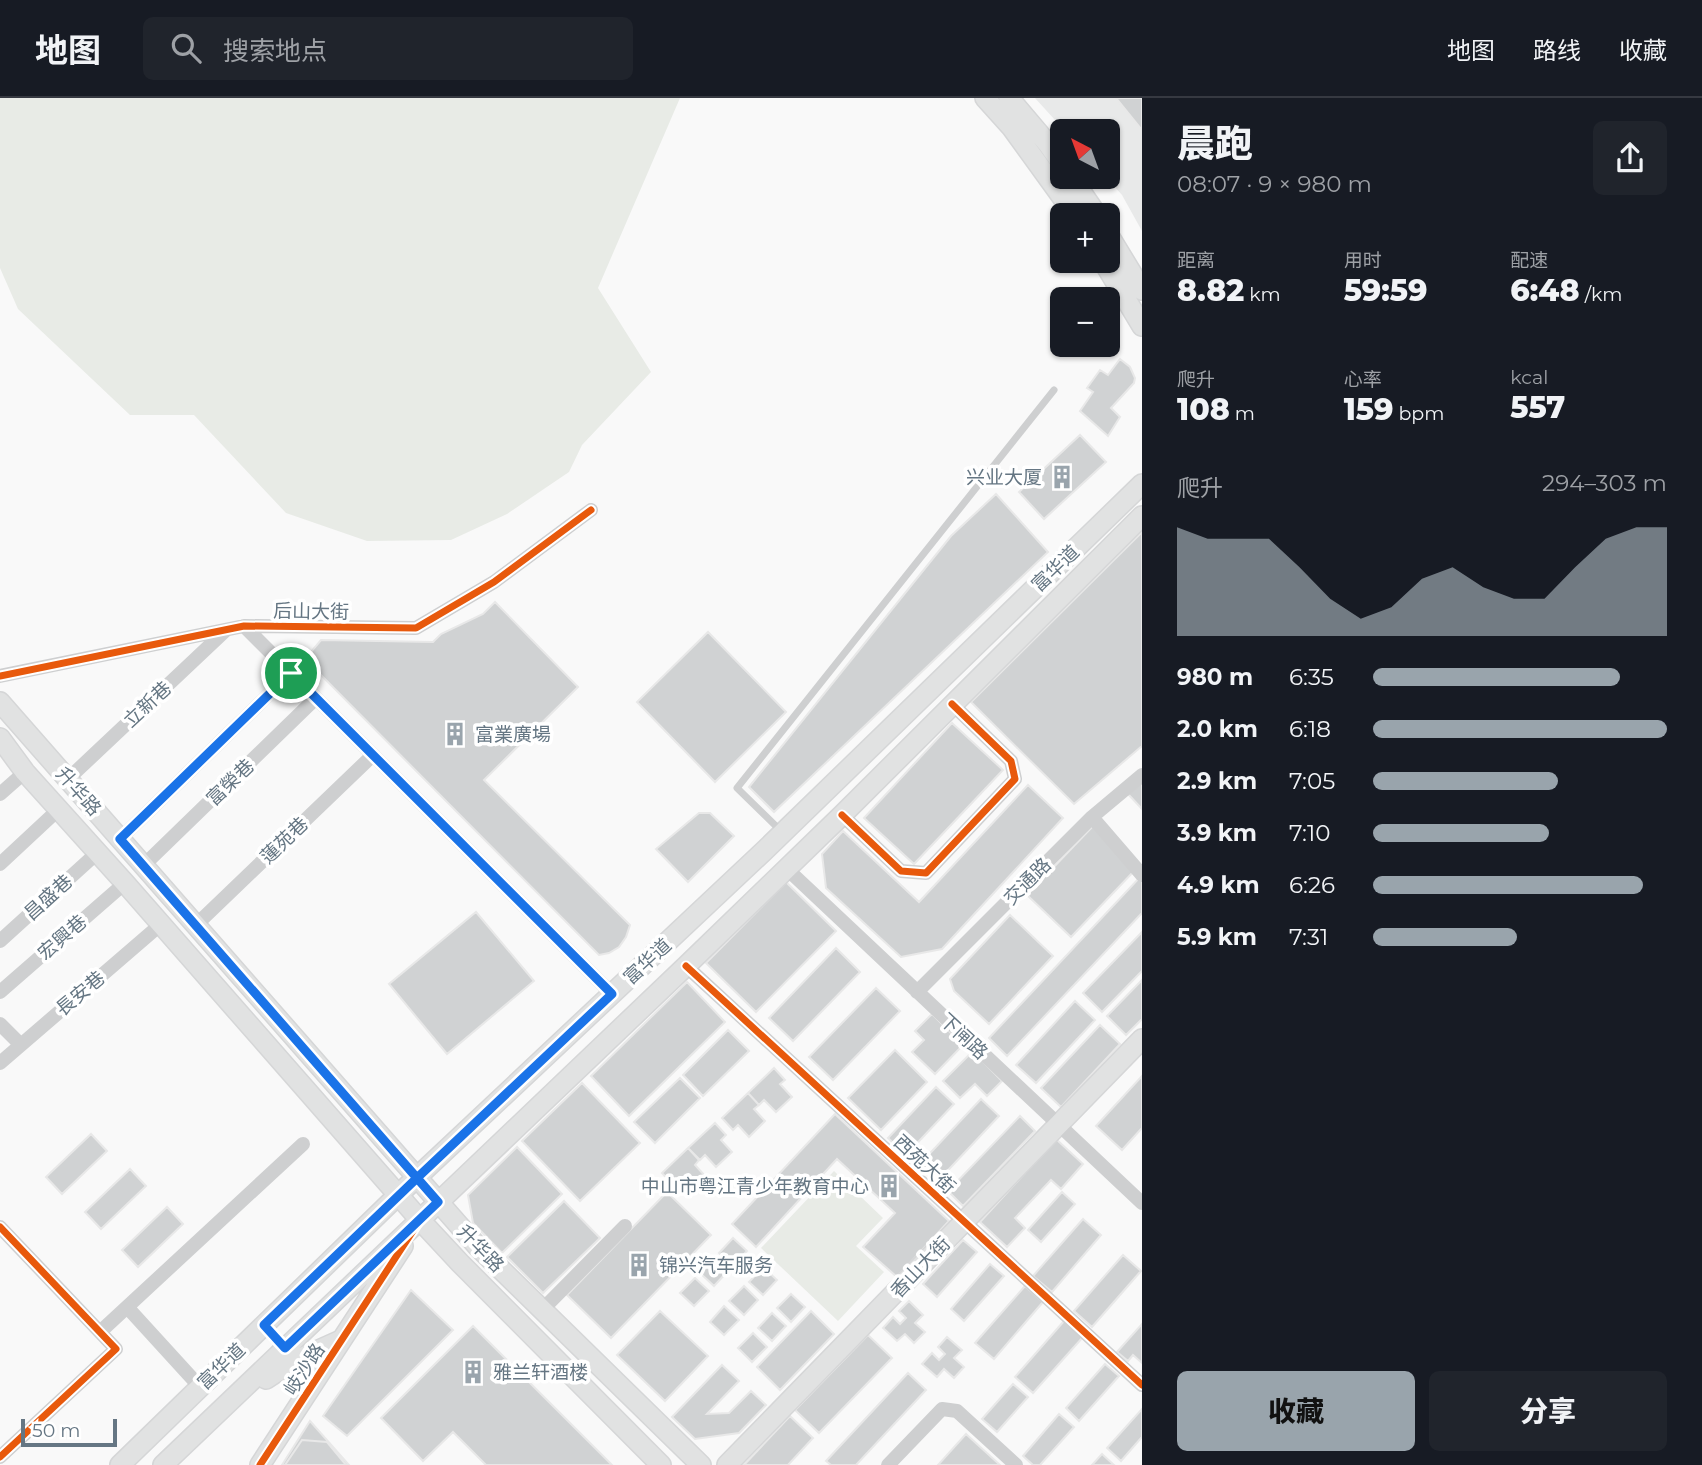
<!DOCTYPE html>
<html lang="zh">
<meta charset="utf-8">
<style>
:root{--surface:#171b24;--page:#20242c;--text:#f1f3f6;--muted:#9ea1a6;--line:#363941;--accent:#99a4ac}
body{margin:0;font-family:Montserrat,"Noto Sans SC",sans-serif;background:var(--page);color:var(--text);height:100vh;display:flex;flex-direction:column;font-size:26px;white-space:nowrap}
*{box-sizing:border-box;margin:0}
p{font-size:23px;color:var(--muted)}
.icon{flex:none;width:38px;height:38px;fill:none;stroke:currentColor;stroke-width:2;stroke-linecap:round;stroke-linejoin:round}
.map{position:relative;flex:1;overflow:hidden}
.drawer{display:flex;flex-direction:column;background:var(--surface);width:560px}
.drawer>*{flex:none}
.needle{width:46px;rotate:319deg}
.fabs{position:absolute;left:1050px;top:21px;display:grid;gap:14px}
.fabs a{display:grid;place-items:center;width:70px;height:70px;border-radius:10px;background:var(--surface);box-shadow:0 2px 5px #0004;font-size:35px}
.scale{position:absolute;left:21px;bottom:18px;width:96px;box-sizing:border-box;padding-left:7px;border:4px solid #657683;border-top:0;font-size:19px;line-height:24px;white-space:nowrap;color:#657683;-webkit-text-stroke:5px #fff;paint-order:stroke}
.pin{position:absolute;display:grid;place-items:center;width:60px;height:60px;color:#fff;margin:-30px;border:4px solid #fff;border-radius:50%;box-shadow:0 2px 7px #0007}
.round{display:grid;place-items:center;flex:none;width:74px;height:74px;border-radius:10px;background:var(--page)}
.summary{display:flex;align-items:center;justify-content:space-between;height:119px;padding:0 35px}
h1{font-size:38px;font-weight:800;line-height:52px}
.metrics{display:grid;grid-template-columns:repeat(3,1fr);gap:10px;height:119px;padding:7px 35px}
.metrics div{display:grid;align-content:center}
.metrics b{font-size:30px;font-weight:800}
.metrics small{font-size:19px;font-weight:400}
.metrics p{font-size:19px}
.chart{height:196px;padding:14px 35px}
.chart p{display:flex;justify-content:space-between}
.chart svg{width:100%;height:126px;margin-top:7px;fill:var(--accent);opacity:.7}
.cta{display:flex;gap:14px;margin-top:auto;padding:14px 35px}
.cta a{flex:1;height:80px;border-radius:10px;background:var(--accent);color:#111;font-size:28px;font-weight:800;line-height:80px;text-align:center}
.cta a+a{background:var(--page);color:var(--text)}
ul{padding:0 35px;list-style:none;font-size:23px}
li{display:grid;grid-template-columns:112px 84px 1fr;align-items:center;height:52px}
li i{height:18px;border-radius:9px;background:var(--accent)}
header{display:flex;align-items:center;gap:42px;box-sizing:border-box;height:98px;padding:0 35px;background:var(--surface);border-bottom:2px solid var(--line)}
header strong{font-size:33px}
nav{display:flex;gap:38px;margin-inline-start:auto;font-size:24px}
.search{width:490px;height:63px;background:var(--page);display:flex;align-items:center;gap:18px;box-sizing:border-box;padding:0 24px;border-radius:10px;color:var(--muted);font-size:26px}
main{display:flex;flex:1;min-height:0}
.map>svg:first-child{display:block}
.built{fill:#e8e9e9}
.green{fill:#e8ebe6}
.building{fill:#d0d2d3;stroke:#e8e8e8;stroke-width:2}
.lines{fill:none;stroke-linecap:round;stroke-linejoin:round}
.secondary-casing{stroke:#d5d6d7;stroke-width:22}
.lane{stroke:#cecfd0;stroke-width:7}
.street{stroke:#cecfd0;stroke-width:14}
.secondary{stroke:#e1e2e2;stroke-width:19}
.cycleway-casing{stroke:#fff;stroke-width:11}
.cycleway{stroke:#e8590c;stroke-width:7}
.route-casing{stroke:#fff;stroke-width:14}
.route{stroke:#1a73e8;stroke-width:9}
.labels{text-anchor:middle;stroke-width:7;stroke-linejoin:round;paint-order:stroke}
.poi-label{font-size:19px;fill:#657683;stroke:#fff;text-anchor:start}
.street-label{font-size:19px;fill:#657683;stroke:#fff}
</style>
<header>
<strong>地图</strong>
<div class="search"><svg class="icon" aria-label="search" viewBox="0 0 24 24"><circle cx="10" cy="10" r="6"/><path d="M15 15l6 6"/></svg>搜索地点</div>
<nav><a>地图</a><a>路线</a><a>收藏</a></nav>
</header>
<main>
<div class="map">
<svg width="1142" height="1367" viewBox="0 0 1142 1367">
<rect width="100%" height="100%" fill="#f9f9f9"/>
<path class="built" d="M 1035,0 L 1142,0 L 1142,133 L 1122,97 L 1106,79 L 1108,79 L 1108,33 L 1065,33 Z"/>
<path class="green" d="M 0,0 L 680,0 L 598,190 L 651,274 L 582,347 L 569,374 L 507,416 L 451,442 L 367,443 L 286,415 L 194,317 L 130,317 L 18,211 L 0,170 Z
M 834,1073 L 883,1120 L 856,1148 L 884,1174 L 838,1223 L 761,1150 Z"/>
<path class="building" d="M 1116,0 L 1142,0 L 1142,32 Z
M 1120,261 L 1130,269 L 1135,280 L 1134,285 L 1111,310 L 1120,319 L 1108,338 L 1080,313 L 1093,294 L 1087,290 L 1100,272 L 1108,277 Z
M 1080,337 L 1106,364 L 1044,421 L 1019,394 Z
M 996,396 L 1048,454 L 774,714 L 749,689 L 951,438 Z
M 1142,434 L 1142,648 L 1074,706 L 971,604 Z
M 495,504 L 578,589 L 484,682 L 630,827 L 626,839 L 619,849 L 609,855 L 599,857 L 305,561 L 321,542 L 433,544 L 441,536 L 483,516 Z
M 708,534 L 786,614 L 715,684 L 637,604 Z
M 952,625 L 1003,672 L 914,766 L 864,720 Z
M 1142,684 L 1142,711 L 1128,696 Z
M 1028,687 L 1063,720 L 942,851 L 901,859 L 826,790 L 822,756 L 843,733 L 919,804 Z
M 699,715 L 710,715 L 734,738 L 688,784 L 656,751 Z
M 1093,728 L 1137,770 L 1071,839 L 1027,797 Z
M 1142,777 L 1142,815 L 1007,958 L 989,940 Z
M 786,784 L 836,833 L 756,914 L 706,865 Z
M 476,814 L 534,883 L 447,956 L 389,886 Z
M 1010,817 L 1053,858 L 989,926 L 954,893 L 950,881 Z
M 1142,834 L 1142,873 L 1102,914 L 1083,895 Z
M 836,850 L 860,874 L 793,943 L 769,920 Z
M 1142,882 L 1142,921 L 1126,937 L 1107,918 Z
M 687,884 L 725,924 L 629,1018 L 591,978 Z
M 876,890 L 900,913 L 833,982 L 809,959 Z
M 1075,903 L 1095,922 L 1036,985 L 1016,967 Z
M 932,916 L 963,947 L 935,976 L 912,954 L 924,942 L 915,933 Z
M 1100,927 L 1120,946 L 1061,1009 L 1041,990 Z
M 728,932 L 749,953 L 703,998 L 683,977 Z
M 895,952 L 927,984 L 881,1032 L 848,1000 Z
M 973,953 L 1002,983 L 987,998 L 975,986 L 960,1000 L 943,983 Z
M 774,970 L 785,982 L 780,986 L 792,999 L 776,1014 L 764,1002 L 759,1007 L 748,995 Z
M 1142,978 L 1142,1030 L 1122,1052 L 1096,1028 Z
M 680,980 L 700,1000 L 655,1045 L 634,1024 Z
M 582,985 L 640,1045 L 580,1103 L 522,1043 Z
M 936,989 L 954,1006 L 906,1057 L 888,1040 Z
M 748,995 L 759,1007 L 754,1011 L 765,1023 L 749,1039 L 738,1027 L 733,1032 L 722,1020 Z
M 981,1001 L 999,1018 L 936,1085 L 918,1068 Z
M 835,1016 L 949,1123 L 897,1179 L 863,1149 L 895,1115 L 837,1061 L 756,1149 L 732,1126 Z
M 1020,1018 L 1035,1033 L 963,1108 L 948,1093 Z
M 715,1025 L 726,1037 L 721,1042 L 732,1054 L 716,1069 L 705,1057 L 700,1062 L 688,1050 Z
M 91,1036 L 107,1053 L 62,1096 L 46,1079 Z
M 1056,1041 L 1083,1066 L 1061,1091 L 1051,1082 L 1015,1120 L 1025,1130 L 1007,1149 L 980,1124 Z
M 517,1049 L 562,1096 L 502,1155 L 473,1125 L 468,1097 Z
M 688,1050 L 699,1062 L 695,1067 L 706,1079 L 690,1094 L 679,1082 L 673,1087 L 662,1075 Z
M 130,1071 L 146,1088 L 101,1131 L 85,1114 Z
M 667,1094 L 711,1137 L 611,1240 L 567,1197 Z
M 1062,1094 L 1075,1106 L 1041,1144 L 1028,1132 Z
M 564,1103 L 600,1140 L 543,1195 L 507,1159 Z
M 167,1109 L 183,1126 L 138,1169 L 122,1152 Z
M 1083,1121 L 1101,1137 L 1052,1194 L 1033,1178 Z
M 733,1140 L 747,1153 L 733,1168 L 719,1155 Z
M 963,1142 L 977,1154 L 937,1199 L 923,1186 Z
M 1123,1157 L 1141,1173 L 1092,1229 L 1074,1213 Z
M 714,1159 L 728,1173 L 714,1188 L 700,1175 Z
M 990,1166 L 1004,1178 L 964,1223 L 951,1211 Z
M 763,1169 L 777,1182 L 763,1197 L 749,1184 Z
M 695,1180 L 709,1193 L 694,1208 L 680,1195 Z
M 744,1188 L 758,1202 L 744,1217 L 729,1203 Z
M 1025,1188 L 1043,1204 L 994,1261 L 975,1245 Z
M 411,1192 L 453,1232 L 347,1338 L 323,1318 Z
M 791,1196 L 805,1209 L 791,1224 L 777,1210 Z
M 909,1203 L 923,1217 L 915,1225 L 925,1234 L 914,1245 L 905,1236 L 897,1243 L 883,1230 L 893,1219 L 900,1226 L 906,1220 L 899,1213 Z
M 724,1208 L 739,1222 L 724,1237 L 710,1224 Z
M 660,1213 L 708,1258 L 665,1303 L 617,1257 Z
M 811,1213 L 834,1236 L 780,1292 L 757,1269 Z
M 772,1215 L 786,1228 L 772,1243 L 758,1230 Z
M 1064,1223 L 1083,1239 L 1033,1295 L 1015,1279 Z
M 1142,1226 L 1142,1265 L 1133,1257 L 1128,1263 L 1117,1254 Z
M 473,1228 L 612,1367 L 486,1367 L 453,1334 L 423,1363 L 381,1320 Z
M 753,1235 L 767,1249 L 752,1264 L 738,1250 Z
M 868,1237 L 892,1260 L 819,1335 L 795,1312 Z
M 947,1239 L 962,1252 L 954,1260 L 964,1269 L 954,1280 L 944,1271 L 937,1279 L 922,1266 L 932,1255 L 939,1262 L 945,1256 L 938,1249 Z
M 1105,1266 L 1119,1278 L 1079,1323 L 1066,1310 Z
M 722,1267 L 739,1283 L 707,1316 L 729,1315 L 751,1293 L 766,1307 L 739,1335 L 695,1341 L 672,1319 Z
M 908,1275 L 926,1292 L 856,1367 L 831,1367 L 826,1363 Z
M 1013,1286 L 1028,1299 L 997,1334 L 982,1321 Z
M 1142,1311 L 1142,1339 L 1121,1363 L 1107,1350 Z
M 1059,1316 L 1074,1329 L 1040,1367 L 1033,1367 L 1023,1358 Z
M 790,1318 L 813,1340 L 788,1367 L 744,1367 Z
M 310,1323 L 349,1367 L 282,1367 Z
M 966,1336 L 1000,1367 L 938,1367 Z
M 302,1342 L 327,1344 L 346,1367 L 285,1367 Z
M 1102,1356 L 1114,1367 L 1092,1367 Z"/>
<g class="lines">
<g class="secondary-casing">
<path id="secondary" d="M 985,0 L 1012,30 L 1075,117
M 1009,0 L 1048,46 L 1062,66
M 1071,79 L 1097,117
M 1108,136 L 1142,192
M 1103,163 L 1142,228
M 0,604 L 478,1149 L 701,1367
M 0,640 L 25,674 L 125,785 L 420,1122 L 460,1165 L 661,1367
M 266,1281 L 292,1264 L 341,1242
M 120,1367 L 398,1097 L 764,753 L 1142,386
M 163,1367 L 686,868 L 842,717 L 1142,418
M 260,1367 L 403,1148
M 727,1367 L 1142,941"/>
</g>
<path class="lane" d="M 782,734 L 737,690 L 1054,292"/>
<path class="street" d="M 244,528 L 612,896
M 0,578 L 244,528 L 416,530 L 494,484 L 591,412
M 68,681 L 225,533
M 0,696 L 25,674
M 842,717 L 901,773 L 926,775 L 1015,681 L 1011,663 L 952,606
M 1092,719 L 1142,777
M 120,741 L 291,575
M 0,766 L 59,711
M 144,767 L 316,600
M 786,770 L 1142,1105
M 196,827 L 373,657
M 0,843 L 97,755
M 686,868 L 1142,1287
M 0,894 L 125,785
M 917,894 L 1092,719 L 1142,677
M 0,926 L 20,946
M 0,965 L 160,827
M 0,1129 L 116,1251 L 0,1359
M 127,1209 L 200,1289
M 542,1212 L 625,1128
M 100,1234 L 303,1046
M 888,1367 L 942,1311 L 957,1313 L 1016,1367"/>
<use href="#secondary" class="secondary"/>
<g class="cycleway-casing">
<path id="cycleway" d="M 0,578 L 244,528 L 416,530 L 494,484 L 591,412
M 842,717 L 901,773 L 926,775 L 1015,681 L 1011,663 L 952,606
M 686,868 L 1142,1287
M 0,1129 L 116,1251 L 0,1359
M 260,1367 L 420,1122"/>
</g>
<use href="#cycleway" class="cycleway"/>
</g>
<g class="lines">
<g class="route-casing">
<path id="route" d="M 291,575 L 120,741 L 417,1080 L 264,1227 L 285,1250 L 438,1104 L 417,1080 L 612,896 L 291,575"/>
</g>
<use href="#route" class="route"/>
</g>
<defs>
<g id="building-bare" transform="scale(1.89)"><path d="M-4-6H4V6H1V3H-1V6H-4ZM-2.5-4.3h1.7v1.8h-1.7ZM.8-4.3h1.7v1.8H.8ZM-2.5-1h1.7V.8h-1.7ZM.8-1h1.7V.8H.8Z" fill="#99a4ac" stroke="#fff" stroke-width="2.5" paint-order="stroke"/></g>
</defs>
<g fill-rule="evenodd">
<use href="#building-bare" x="1062" y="379"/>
<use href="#building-bare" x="455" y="636"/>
<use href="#building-bare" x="889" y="1088"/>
<use href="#building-bare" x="639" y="1167"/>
<use href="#building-bare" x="473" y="1274"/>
</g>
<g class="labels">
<g class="poi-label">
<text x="1042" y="386" text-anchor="end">兴业大厦</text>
<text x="475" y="643">富業廣場</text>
<text x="869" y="1095" text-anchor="end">中山市粤江青少年教育中心</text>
<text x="659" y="1174">锦兴汽车服务</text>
<text x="493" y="1281">雅兰轩酒楼</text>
</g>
<g class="street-label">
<text transform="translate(1055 470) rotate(-44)" y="7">富华道</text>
<text transform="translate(311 513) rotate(1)" y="7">后山大街</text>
<text transform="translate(147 606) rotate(-43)" y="7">立新巷</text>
<text transform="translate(230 684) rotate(-44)" y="7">富榮巷</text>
<text transform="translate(79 693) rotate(49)" y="7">升华路</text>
<text transform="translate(284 742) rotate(-44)" y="7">蓮苑巷</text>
<text transform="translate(1027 783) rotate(-45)" y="7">交通路</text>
<text transform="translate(48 799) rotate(-42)" y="7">昌盛巷</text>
<text transform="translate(62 839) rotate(-41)" y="7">宏興巷</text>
<text transform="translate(647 863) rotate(-43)" y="7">富华道</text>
<text transform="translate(80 895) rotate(-40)" y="7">長安巷</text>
<text transform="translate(964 938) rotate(43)" y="7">下闸路</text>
<text transform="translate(925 1066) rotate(43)" y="7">西苑大街</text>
<text transform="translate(481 1150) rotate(46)" y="7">升华路</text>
<text transform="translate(920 1169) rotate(-46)" y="7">香山大街</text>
<text transform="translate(221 1268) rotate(-44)" y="7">富华道</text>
<text transform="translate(304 1271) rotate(-57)" y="7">岐沙路</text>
</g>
</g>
</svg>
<div class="fabs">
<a><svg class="needle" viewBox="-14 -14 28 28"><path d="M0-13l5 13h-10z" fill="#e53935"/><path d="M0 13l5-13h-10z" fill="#9ea1a6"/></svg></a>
<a>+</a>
<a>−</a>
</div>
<div class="scale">50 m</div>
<div class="pin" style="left:291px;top:575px;background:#1e9e55"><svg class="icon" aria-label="arrive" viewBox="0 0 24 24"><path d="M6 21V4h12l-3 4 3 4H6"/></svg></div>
</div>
<section class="drawer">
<div class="summary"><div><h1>晨跑</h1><p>08:07 · 9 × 980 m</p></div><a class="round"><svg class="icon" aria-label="share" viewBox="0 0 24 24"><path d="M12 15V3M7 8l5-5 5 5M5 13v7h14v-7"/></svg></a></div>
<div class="metrics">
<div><p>距离</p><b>8.82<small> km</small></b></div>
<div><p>用时</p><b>59:59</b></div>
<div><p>配速</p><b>6:48<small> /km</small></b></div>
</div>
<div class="metrics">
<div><p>爬升</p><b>108<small> m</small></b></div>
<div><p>心率</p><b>159<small> bpm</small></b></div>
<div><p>kcal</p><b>557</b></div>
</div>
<div class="chart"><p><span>爬升</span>294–303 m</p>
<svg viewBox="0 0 160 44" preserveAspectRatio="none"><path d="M0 44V6L10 10L20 10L30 10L40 20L50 31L60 38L70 34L80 24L90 20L100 27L110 31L120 31L130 20L140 10L150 6L160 6V44z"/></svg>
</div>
<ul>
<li><b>980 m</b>6:35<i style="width:84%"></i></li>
<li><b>2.0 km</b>6:18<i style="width:100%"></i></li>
<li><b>2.9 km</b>7:05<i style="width:63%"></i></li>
<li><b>3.9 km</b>7:10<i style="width:60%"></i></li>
<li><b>4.9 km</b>6:26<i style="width:92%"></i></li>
<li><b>5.9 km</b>7:31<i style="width:49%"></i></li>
</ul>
<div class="cta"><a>收藏</a><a>分享</a></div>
</section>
</main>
